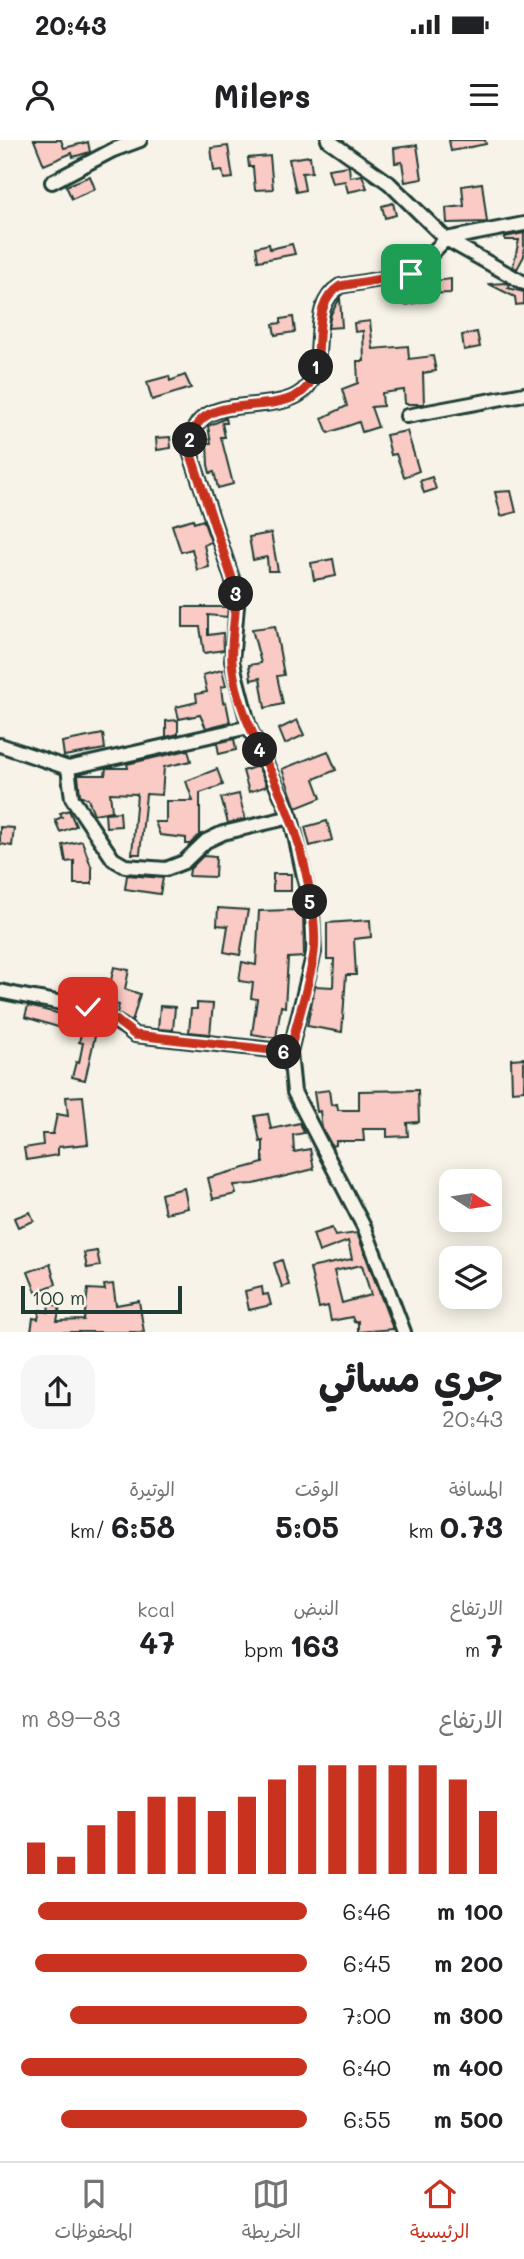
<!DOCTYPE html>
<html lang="ar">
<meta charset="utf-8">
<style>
:root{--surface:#fff;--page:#f6f6f6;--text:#202124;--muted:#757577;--line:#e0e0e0;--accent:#c8321e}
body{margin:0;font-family:Mali,"Playpen Sans Arabic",sans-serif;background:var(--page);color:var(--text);direction:rtl;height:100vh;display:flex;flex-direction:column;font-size:26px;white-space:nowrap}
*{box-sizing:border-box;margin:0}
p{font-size:23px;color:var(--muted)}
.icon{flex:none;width:38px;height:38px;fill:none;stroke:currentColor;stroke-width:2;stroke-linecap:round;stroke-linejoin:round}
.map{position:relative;height:1192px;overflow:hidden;direction:ltr}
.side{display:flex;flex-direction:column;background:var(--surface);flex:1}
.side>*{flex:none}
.needle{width:46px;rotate:102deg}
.controls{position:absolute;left:439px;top:1029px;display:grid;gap:14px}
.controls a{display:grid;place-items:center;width:63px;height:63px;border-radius:14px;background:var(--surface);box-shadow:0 4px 18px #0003;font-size:35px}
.scale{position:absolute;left:21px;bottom:18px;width:161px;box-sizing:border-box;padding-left:7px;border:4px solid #1f3d34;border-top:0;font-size:19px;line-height:24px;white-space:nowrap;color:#1f3d34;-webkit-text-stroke:5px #f7f3e8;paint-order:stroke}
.pin{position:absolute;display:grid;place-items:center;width:60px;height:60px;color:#fff;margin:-30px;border-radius:14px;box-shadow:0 4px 10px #0006}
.km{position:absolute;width:35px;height:35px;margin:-18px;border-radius:50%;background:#222;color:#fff;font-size:19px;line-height:35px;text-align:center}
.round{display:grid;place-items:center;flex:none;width:74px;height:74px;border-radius:21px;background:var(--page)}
.head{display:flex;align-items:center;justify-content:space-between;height:119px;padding:0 21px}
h1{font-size:38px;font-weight:700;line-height:52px}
.figures{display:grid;grid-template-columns:repeat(3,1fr);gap:10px;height:119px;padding:7px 21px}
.figures div{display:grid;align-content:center}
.figures b{font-size:30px;font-weight:700}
.figures small{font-size:19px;font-weight:400}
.figures p{font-size:19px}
.chart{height:196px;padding:14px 21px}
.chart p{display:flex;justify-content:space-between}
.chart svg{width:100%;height:126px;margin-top:7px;stroke:var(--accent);stroke-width:6}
ul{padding:0 21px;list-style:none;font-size:23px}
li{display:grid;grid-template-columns:112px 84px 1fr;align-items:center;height:52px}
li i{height:18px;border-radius:9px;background:var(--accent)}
.status{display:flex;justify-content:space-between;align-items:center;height:49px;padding:0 35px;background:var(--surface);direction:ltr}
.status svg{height:19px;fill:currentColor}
header{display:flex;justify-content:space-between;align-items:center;height:91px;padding:0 21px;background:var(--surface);font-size:32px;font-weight:700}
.tab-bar{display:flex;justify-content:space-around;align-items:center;height:98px;border-top:2px solid var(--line);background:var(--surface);font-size:19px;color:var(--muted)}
.tab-bar a{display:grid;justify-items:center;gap:4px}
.tab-bar .current{color:var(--accent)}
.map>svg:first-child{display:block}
.building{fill:#facac4;stroke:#1f3d34;stroke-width:2;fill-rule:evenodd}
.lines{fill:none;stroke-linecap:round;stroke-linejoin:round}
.minor-casing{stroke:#1f3d34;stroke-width:18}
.minor{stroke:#f7f3e8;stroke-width:12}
.route-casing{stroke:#fff;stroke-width:14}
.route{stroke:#c8321e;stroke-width:9}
</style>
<div class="status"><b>20:43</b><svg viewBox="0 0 49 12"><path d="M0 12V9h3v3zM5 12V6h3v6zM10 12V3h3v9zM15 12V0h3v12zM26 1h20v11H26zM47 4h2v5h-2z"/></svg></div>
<header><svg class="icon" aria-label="menu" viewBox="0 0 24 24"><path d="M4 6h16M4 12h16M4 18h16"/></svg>Milers<svg class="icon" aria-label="person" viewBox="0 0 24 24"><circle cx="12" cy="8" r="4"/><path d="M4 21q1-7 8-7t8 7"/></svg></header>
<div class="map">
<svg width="524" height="1192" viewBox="0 0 524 1192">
<rect width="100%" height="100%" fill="#f7f3e8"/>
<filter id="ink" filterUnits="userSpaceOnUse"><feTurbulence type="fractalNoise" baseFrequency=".0143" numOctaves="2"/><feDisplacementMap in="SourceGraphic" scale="14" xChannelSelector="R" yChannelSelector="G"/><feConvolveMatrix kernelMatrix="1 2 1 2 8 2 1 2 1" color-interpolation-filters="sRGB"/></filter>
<g filter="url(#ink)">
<path class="building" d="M 34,0 L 61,0 L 64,8 L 88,2 L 90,12 L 73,17 L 72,13 L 44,25 Z
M 449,0 L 485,0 L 486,4 L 451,11 Z
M 417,5 L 422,39 L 405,42 L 402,22 L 395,23 L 394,8 Z
M 228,6 L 233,38 L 224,39 L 222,30 L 214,31 L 211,8 Z
M 270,16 L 273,49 L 255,50 L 253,27 L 249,27 L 248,18 Z
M 310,16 L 312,32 L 302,33 L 305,50 L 296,52 L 289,19 Z
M 349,26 L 350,37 L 362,35 L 367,48 L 348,52 L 345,41 L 332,43 L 328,29 Z
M 90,36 L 95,49 L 72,59 L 66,46 Z
M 482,43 L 487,82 L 447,83 L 446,68 L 464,66 L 462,46 Z
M 393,63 L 396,75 L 385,78 L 382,66 Z
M 524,93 L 524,116 L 517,129 L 513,127 L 519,100 L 505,100 L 505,97 Z
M 269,104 L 270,109 L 292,104 L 295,114 L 258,121 L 256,107 Z
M 451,139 L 451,153 L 422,154 L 424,161 L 405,165 L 400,145 Z
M 506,143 L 510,145 L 508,148 L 524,152 L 524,164 L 516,165 L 515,157 L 489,144 Z
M 340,158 L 342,187 L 328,188 L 331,174 Z
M 293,177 L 295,192 L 275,195 L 273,184 L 281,183 L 281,179 Z
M 370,181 L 373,209 L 408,206 L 409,219 L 433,216 L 436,231 L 423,233 L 424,264 L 405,264 L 404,250 L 382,253 L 383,266 L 371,267 L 378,287 L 362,292 L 359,282 L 328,293 L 322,278 L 347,266 L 342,249 L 358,243 L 357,221 L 364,221 L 363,191 L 355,192 L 354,183 Z
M 477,192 L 480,207 L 464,210 L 462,195 Z
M 185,235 L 191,248 L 152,260 L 147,242 L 169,236 L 170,241 Z
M 226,278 L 227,283 L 222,283 L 225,297 L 221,297 L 233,344 L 218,348 L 214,332 L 210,333 L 208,325 L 207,303 L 211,303 L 208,286 Z
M 407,291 L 419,331 L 404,337 L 396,314 L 391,315 L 386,295 Z
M 170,297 L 171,308 L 157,310 L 156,298 Z
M 432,337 L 436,349 L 424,353 L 420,341 Z
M 511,351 L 516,372 L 501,376 L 495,352 Z
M 193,379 L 194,383 L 203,380 L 211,402 L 204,405 L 209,427 L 197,430 L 192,409 L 181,412 L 172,385 Z
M 271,393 L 278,431 L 268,431 L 267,417 L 253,420 L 249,397 Z
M 333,419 L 336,436 L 314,440 L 311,423 Z
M 183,467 L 228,467 L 227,477 L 208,475 L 208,495 L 223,493 L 224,510 L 204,513 L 200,487 L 183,487 Z
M 275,486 L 284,535 L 277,536 L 283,564 L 265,568 L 260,538 L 251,540 L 249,525 L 261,523 L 252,489 Z
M 222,530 L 226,546 L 221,547 L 223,563 L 226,562 L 230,582 L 206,588 L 200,575 L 179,579 L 176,567 L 197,562 L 196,554 L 207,552 L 203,535 Z
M 178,580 L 178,594 L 166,597 L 166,581 Z
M 297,580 L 304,595 L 285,604 L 279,589 Z
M 103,594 L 105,609 L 64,616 L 62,602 Z
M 234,599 L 236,610 L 219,614 L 217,603 Z
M 188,610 L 191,621 L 164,627 L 162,655 L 146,654 L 140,714 L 132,714 L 137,654 L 110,653 L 112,671 L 94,674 L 88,659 L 80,655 L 78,635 L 105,635 L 106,628 L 128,628 L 127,624 Z
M 328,611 L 336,630 L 314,639 L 321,658 L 296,668 L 282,629 Z
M 258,626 L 267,646 L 249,652 L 243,631 Z
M 217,629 L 223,645 L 200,653 L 200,694 L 190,704 L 186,704 L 186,698 L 160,695 L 155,682 L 166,682 L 166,661 L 193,661 L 186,641 Z
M 239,654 L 245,679 L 228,683 L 221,658 Z
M 69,670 L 76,686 L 60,692 L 55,680 L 62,677 L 60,673 Z
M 120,672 L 121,686 L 106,687 L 105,673 Z
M 327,681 L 332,700 L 310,706 L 305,687 Z
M 0,687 L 14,688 L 12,706 L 0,704 Z
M 82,701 L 92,729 L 92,744 L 74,744 L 74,721 L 66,722 L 63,705 Z
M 203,716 L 216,717 L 215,737 L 189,736 L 190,729 Z
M 273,734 L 291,734 L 291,751 L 273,751 Z
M 127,735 L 163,738 L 160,754 L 125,749 Z
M 218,768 L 248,770 L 240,815 L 224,812 L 228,786 L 217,785 Z
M 290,770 L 303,771 L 304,817 L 288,818 L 285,867 L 281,866 L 276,898 L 252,894 L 257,859 L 251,858 L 253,843 L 239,841 L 242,822 L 256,825 L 259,771 Z
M 370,780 L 371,797 L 354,799 L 356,835 L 346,835 L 342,892 L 307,886 L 315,846 L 333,847 L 334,819 L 327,819 L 327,783 Z
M 114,827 L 129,830 L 125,849 L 140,854 L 132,882 L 117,873 L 119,865 L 108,862 L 109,856 L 104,855 L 107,844 L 110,845 Z
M 197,863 L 213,864 L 210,894 L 189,892 L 191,869 L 197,869 Z
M 28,866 L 98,883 L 85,940 L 72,937 L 76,922 L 79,923 L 83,903 L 79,902 L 81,894 L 25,877 Z
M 160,866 L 175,867 L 173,890 L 158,889 Z
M 524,918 L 524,950 L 512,951 L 511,919 Z
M 329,950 L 331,965 L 337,964 L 338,970 L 359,970 L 359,951 L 418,950 L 419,982 L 407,983 L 408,996 L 387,997 L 387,989 L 363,989 L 364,1001 L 336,1001 L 336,1005 L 332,1006 L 322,988 L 320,971 L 317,972 L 314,952 Z
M 83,956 L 88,1004 L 58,1007 L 58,1015 L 26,1020 L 24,1008 L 43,1005 L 42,994 L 53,994 L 57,974 L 68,976 L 66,957 Z
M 268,974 L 271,989 L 300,983 L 304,993 L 293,995 L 294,1012 L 310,1009 L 314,1029 L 254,1044 L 234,1045 L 236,1054 L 213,1059 L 208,1038 L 263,1023 L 263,1001 L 260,1002 L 255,976 Z
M 184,1048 L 188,1068 L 165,1073 L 161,1054 Z
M 30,1072 L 34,1081 L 18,1087 L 14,1078 Z
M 332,1088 L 335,1096 L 357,1093 L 393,1189 L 358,1192 L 358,1181 L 354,1182 L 352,1177 L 331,1181 L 328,1166 L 319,1168 L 310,1128 L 352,1119 L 348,1101 L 319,1112 L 313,1094 ZM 362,1125 L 371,1155 L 342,1163 L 334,1131 Z
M 97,1111 L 100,1126 L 87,1128 L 84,1113 Z
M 282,1120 L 289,1145 L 282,1147 L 274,1123 Z
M 50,1124 L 56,1144 L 36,1152 L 28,1132 Z
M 113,1144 L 116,1165 L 139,1161 L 144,1192 L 31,1192 L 33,1178 L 38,1179 L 40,1170 L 48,1172 L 49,1164 L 60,1166 L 57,1181 L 84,1180 L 88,1149 L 105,1150 L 104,1145 Z
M 262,1147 L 263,1155 L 268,1154 L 271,1165 L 249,1170 L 245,1151 Z"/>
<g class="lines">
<g class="minor-casing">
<path id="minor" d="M 328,0 L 389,43 L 446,99 L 411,134 L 340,146 C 301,170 337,234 296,256 C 259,275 189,250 190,312 L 235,447 L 237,466 L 232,521 L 236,537 L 249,587 L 291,677 L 312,773 L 314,812 L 290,912 L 294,952 L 365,1089 L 404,1192
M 52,42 L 113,10 L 140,0
M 446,99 L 524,143
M 446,99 L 524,84
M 407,276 L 524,254
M 0,605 L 68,628 L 249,587
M 68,628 L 72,658 L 113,719 L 125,726 L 166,729 L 184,722 L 206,701 L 223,693 L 291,677
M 0,851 C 51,864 92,860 135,895 L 290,912"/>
</g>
<use href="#minor" class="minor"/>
</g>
</g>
<g class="lines" filter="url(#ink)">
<g class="route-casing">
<path id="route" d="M 88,867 L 116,880 L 135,895 L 290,912 C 297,880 309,846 314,813 C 318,777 303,711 290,677 C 272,625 237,578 232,522 C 230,497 238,472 235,447 L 190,312 C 189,250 260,275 296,256 C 337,234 301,170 340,146 L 411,134"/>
</g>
<use href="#route" class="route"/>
</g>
</svg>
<div class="controls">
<a><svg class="needle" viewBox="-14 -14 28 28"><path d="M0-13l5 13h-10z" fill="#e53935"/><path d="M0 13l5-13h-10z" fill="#757577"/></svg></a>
<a><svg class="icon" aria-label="layers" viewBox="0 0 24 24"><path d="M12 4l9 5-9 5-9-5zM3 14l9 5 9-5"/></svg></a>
</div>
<div class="scale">100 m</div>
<div class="pin" style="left:411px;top:134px;background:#1e9e55"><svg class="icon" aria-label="arrive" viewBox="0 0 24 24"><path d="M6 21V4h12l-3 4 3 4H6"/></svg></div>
<div class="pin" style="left:88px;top:867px;background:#d93025"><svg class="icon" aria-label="check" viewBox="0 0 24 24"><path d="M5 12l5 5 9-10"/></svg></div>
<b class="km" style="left:316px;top:227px">1</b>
<b class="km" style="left:190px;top:300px">2</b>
<b class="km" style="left:236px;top:454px">3</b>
<b class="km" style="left:260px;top:610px">4</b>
<b class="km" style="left:310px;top:762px">5</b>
<b class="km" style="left:284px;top:912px">6</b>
</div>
<section class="side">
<div class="head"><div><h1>جري مسائي</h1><p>20:43</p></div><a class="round"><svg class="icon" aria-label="share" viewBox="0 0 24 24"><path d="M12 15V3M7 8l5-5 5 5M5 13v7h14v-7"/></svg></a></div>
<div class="figures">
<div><p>المسافة</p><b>0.73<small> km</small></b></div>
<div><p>الوقت</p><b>5:05</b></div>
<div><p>الوتيرة</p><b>6:58<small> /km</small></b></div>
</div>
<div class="figures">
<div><p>الارتفاع</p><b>7<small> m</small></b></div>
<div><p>النبض</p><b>163<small> bpm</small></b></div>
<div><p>kcal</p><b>47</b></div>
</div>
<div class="chart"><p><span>الارتفاع</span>83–89 m</p>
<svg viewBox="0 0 160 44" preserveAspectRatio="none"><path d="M5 44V33M15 44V38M25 44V27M35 44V22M45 44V17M55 44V17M65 44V22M75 44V17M85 44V11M95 44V6M105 44V6M115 44V6M125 44V6M135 44V6M145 44V11M155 44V22"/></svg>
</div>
<ul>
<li><b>100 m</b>6:46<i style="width:94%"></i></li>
<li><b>200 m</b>6:45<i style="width:95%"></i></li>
<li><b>300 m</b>7:00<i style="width:83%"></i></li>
<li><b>400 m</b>6:40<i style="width:100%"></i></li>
<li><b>500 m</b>6:55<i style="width:86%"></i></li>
</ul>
</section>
<nav class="tab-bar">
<a class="current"><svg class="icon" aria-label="home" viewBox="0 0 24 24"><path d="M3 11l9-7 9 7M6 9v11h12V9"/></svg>الرئيسية</a>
<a><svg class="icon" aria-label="map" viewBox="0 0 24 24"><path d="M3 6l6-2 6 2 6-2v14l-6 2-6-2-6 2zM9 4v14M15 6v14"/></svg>الخريطة</a>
<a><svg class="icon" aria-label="saved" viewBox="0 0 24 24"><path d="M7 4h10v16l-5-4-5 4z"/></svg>المحفوظات</a>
</nav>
